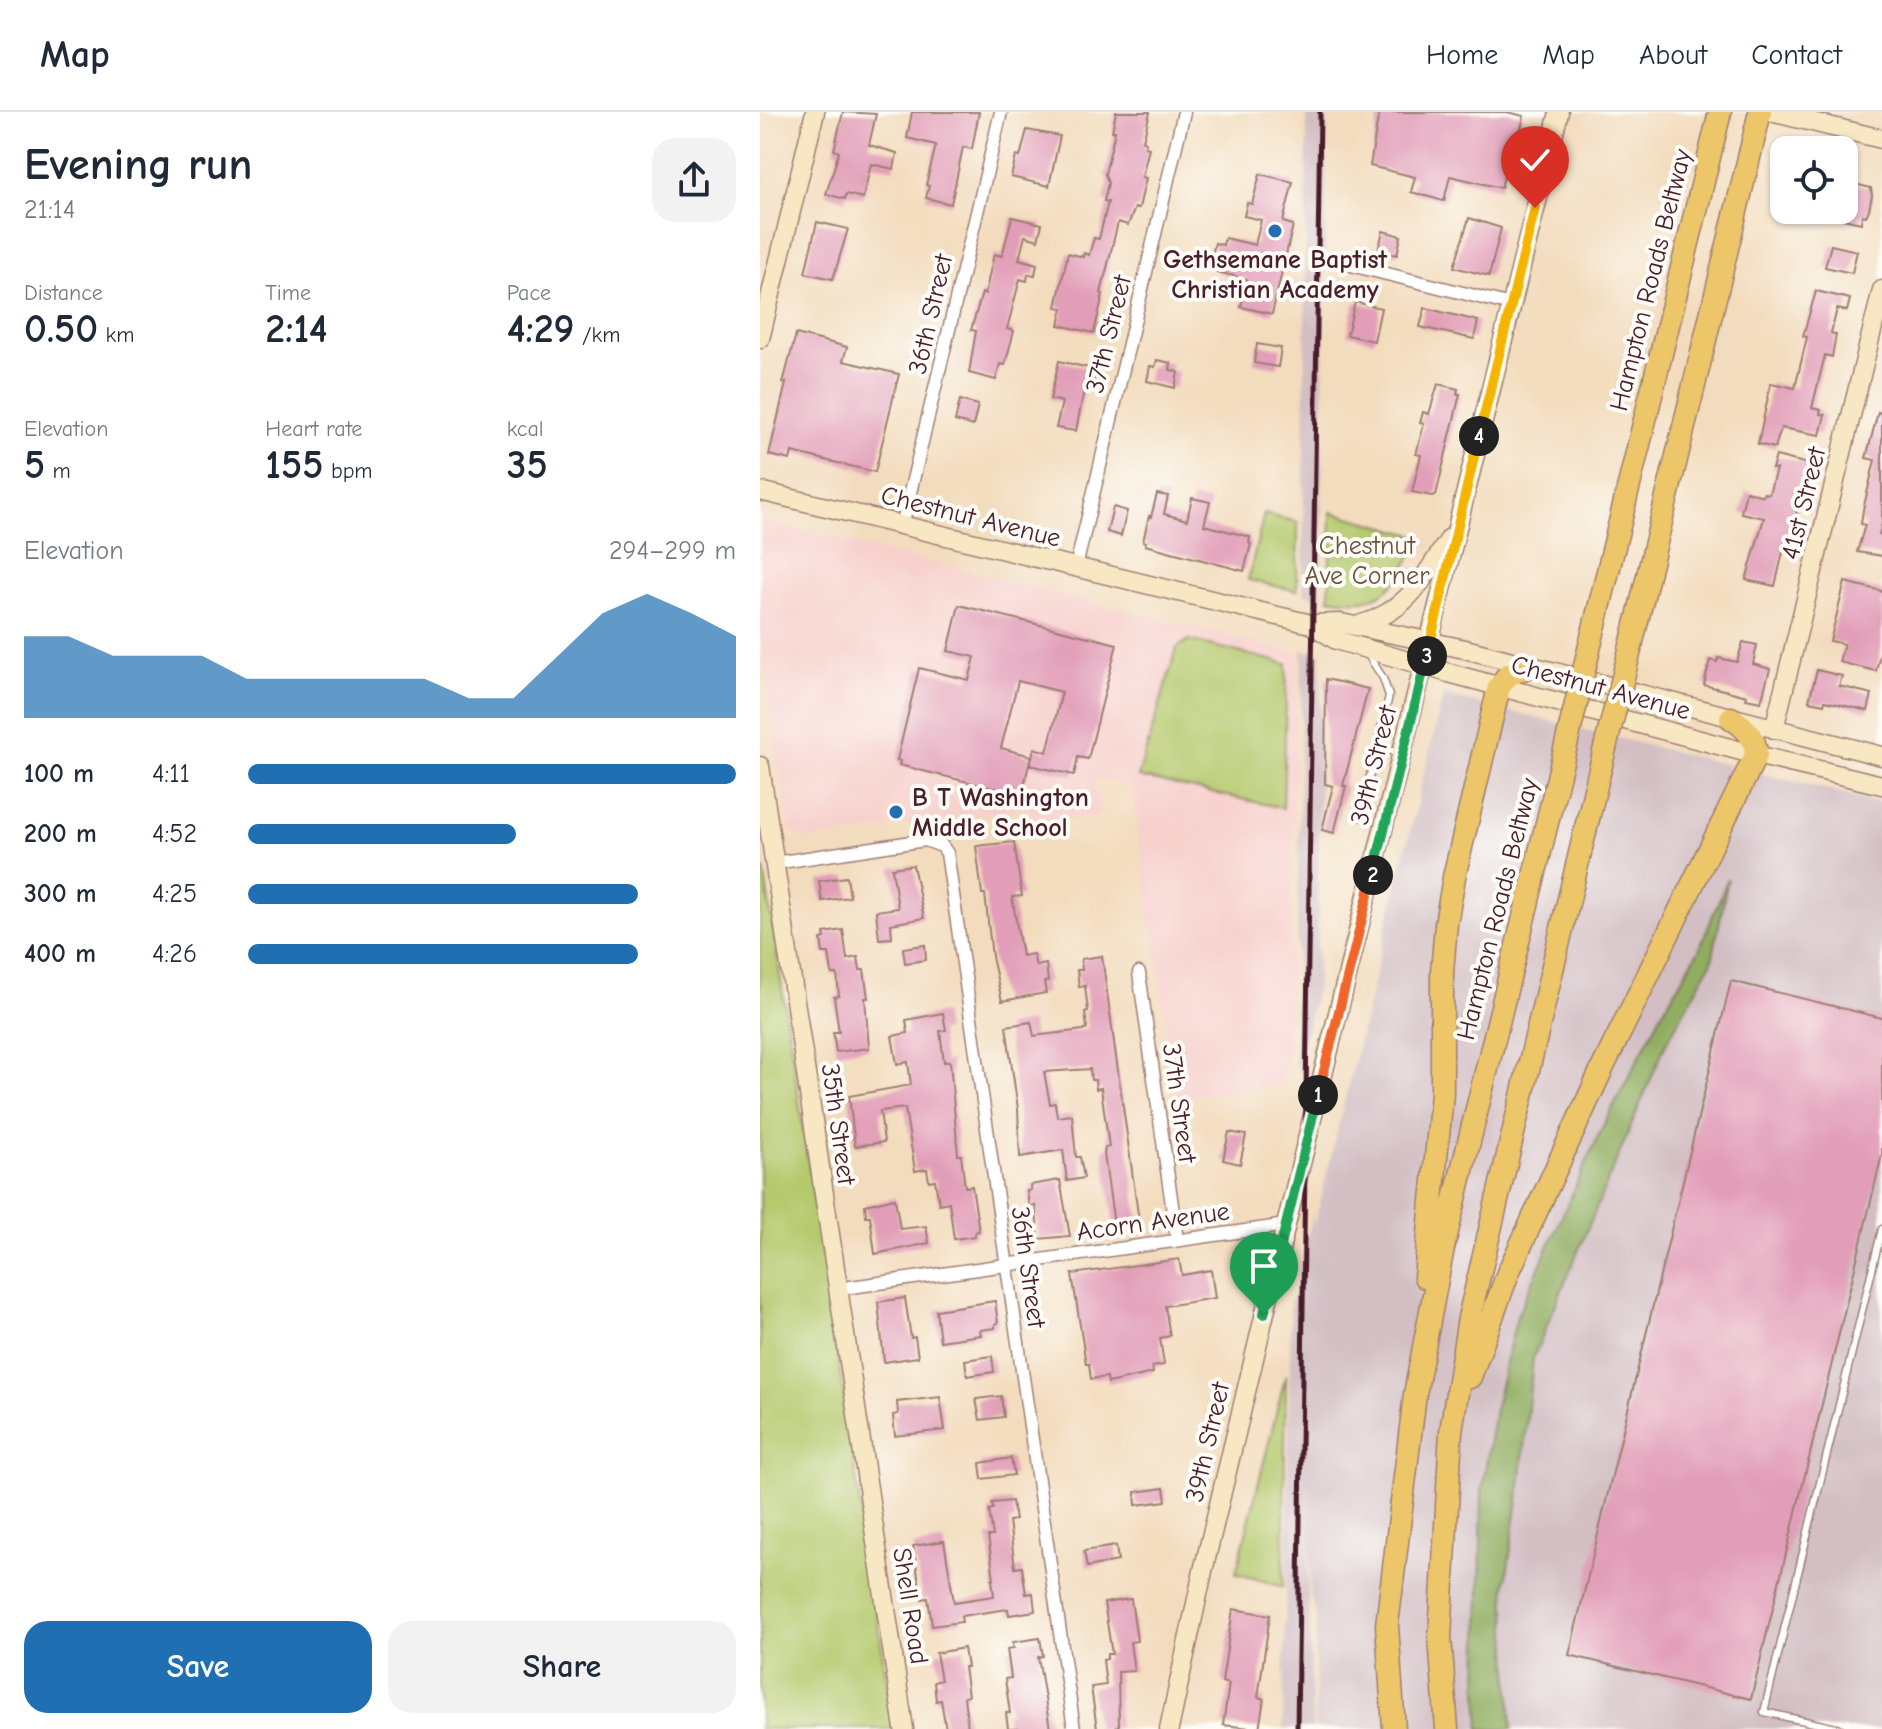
<!DOCTYPE html>
<meta charset="utf-8">
<style>
:root{--surface:#fff;--page:#f2f2f3;--text:#1f2937;--muted:#747a83;--line:#e0e1e3;--accent:#1f6fb2}
body{margin:0;font-family:"Comic Neue",sans-serif;background:var(--page);color:var(--text);height:100vh;display:flex;flex-direction:column;font-size:30px;white-space:nowrap}
*{box-sizing:border-box;margin:0}
p{font-size:26px;color:var(--muted)}
.icon{flex:none;width:44px;height:44px;fill:none;stroke:currentColor;stroke-width:2;stroke-linecap:round;stroke-linejoin:round}
.map{position:relative;flex:1;overflow:hidden}
.details{display:flex;flex-direction:column;background:var(--surface);width:760px}
.details>*{flex:none}
.fabs{position:absolute;left:1010px;top:24px;display:grid;gap:16px}
.fabs a{display:grid;place-items:center;width:88px;height:88px;border-radius:16px;background:var(--surface);box-shadow:0 2px 6px #0004;font-size:40px}
.pin{position:absolute;display:grid;place-items:center;width:68px;height:68px;color:#fff;margin:-82px -34px;border-radius:50% 50% 50% 0;rotate:-45deg;box-shadow:0 0 8px #0007}
.pin .icon{rotate:45deg}
.km{position:absolute;width:40px;height:40px;margin:-20px;border-radius:50%;background:#222;color:#fff;font-size:22px;line-height:40px;text-align:center}
.round{display:grid;place-items:center;flex:none;width:84px;height:84px;border-radius:24px;background:var(--page)}
.summary{display:flex;align-items:center;justify-content:space-between;height:136px;padding:0 24px}
h1{font-size:44px;font-weight:800;line-height:60px}
.stats{display:grid;grid-template-columns:repeat(3,1fr);gap:12px;height:136px;padding:8px 24px}
.stats div{display:grid;align-content:center}
.stats b{font-size:40px;font-weight:800}
.stats small{font-size:22px;font-weight:400}
.stats p{font-size:22px}
.chart{height:224px;padding:16px 24px}
.chart p{display:flex;justify-content:space-between}
.chart svg{width:100%;height:144px;margin-top:8px;fill:var(--accent);opacity:.7}
.cta{display:flex;gap:16px;margin-top:auto;padding:16px 24px}
.cta a{flex:1;height:92px;border-radius:24px;background:var(--accent);color:#fff;font-size:32px;font-weight:800;line-height:92px;text-align:center}
.cta a+a{background:var(--page);color:var(--text)}
ul{padding:0 24px;list-style:none;font-size:26px}
li{display:grid;grid-template-columns:128px 96px 1fr;align-items:center;height:60px}
li i{height:20px;border-radius:10px;background:var(--accent)}
header{display:flex;align-items:center;gap:48px;box-sizing:border-box;height:112px;padding:0 40px;background:var(--surface);border-bottom:2px solid var(--line)}
header strong{font-size:38px}
nav{display:flex;gap:44px;margin-inline-start:auto;font-size:28px}
main{display:flex;flex:1;min-height:0}
.map>svg:first-child{display:block}
.built{fill:#f7d0cc}
.industrial{fill:#d2bec3}
.green{fill:#b5c96d;stroke:#80744c;stroke-width:2}
.forest{fill:#90ad60;stroke:#6d6646;stroke-width:2}
.building{fill:#e29eb8}
.lines{fill:none;stroke-linecap:round;stroke-linejoin:round}
.lane-casing{stroke:#9e7e74;stroke-width:9}
.street-casing{stroke:#9e7e74;stroke-width:15}
.secondary-casing{stroke:#9e7e74;stroke-width:21}
.highway-casing{stroke:#9e7e74;stroke-width:25}
.lane{stroke:#fff;stroke-width:6}
.street{stroke:#fff;stroke-width:12}
.secondary{stroke:#f7e8c3;stroke-width:18}
.highway{stroke:#ecc669;stroke-width:22}
.rail{stroke:#4a1f2b;stroke-width:5}
.highway-bridge-casing{stroke:#9e7e74;stroke-width:25;stroke-linecap:butt}
.highway-bridge{stroke:#ecc669;stroke-width:22}
.split-1-casing{stroke:#fff;stroke-width:16}
.split-2-casing{stroke:#fff;stroke-width:16}
.split-3-casing{stroke:#fff;stroke-width:16}
.split-4-casing{stroke:#fff;stroke-width:16}
.split-5-casing{stroke:#fff;stroke-width:16}
.split-1{stroke:#22a559;stroke-width:10}
.split-2{stroke:#f0652b;stroke-width:10}
.split-3{stroke:#22a559;stroke-width:10}
.split-4{stroke:#f5b400;stroke-width:10}
.split-5{stroke:#f5b400;stroke-width:10}
.poi-dot{fill:#1f6fb2;stroke:#fdfcf7;stroke-width:3}
.labels{text-anchor:middle;stroke-width:8;stroke-linejoin:round;paint-order:stroke}
.poi-label{font-size:26px;font-weight:bold;fill:#4a1f2b;stroke:#fdfcf7}
.street-label{font-size:26px;fill:#4a1f2b;stroke:#fdfcf7}
.park-label{font-size:26px;fill:#6a523f;stroke:#fdfcf7}
</style>
<header>
<strong>Map</strong>
<nav><a>Home</a><a>Map</a><a>About</a><a>Contact</a></nav>
</header>
<main>
<section class="details">
<div class="summary"><div><h1>Evening run</h1><p>21:14</p></div><a class="round"><svg class="icon" aria-label="share" viewBox="0 0 24 24"><path d="M12 15V3M7 8l5-5 5 5M5 13v7h14v-7"/></svg></a></div>
<div class="stats">
<div><p>Distance</p><b>0.50<small> km</small></b></div>
<div><p>Time</p><b>2:14</b></div>
<div><p>Pace</p><b>4:29<small> /km</small></b></div>
</div>
<div class="stats">
<div><p>Elevation</p><b>5<small> m</small></b></div>
<div><p>Heart rate</p><b>155<small> bpm</small></b></div>
<div><p>kcal</p><b>35</b></div>
</div>
<div class="chart"><p><span>Elevation</span>294–299 m</p>
<svg viewBox="0 0 160 44" preserveAspectRatio="none"><path d="M0 44V19L10 19L20 25L30 25L40 25L50 32L60 32L70 32L80 32L90 32L100 38L110 38L120 25L130 12L140 6L150 12L160 19V44z"/></svg>
</div>
<ul>
<li><b>100 m</b>4:11<i style="width:100%"></i></li>
<li><b>200 m</b>4:52<i style="width:55%"></i></li>
<li><b>300 m</b>4:25<i style="width:80%"></i></li>
<li><b>400 m</b>4:26<i style="width:80%"></i></li>
</ul>
<div class="cta"><a>Save</a><a>Share</a></div>
</section>
<div class="map">
<svg width="1122" height="1617" viewBox="0 0 1122 1617">
<rect width="100%" height="100%" fill="#fdfcf7"/>
<filter id="ink" filterUnits="userSpaceOnUse"><feTurbulence type="fractalNoise" baseFrequency=".0125" numOctaves="2"/><feDisplacementMap in="SourceGraphic" scale="16" xChannelSelector="R" yChannelSelector="G"/><feConvolveMatrix kernelMatrix="1 2 1 2 8 2 1 2 1" color-interpolation-filters="sRGB"/></filter>
<filter id="wash" filterUnits="userSpaceOnUse"><feTurbulence type="fractalNoise" baseFrequency=".006" numOctaves="4" result="noise"/><feDisplacementMap in="SourceGraphic" scale="32" xChannelSelector="R" yChannelSelector="G"/><feGaussianBlur stdDeviation="1.8" result="paint"/><feColorMatrix in="noise" values="0 0 0 0 0 0 0 0 0 0 0 0 0 0 0 0 0 1.4 0 .05"/><feComposite in="paint" operator="in"/></filter>
<g filter="url(#wash)">
<rect width="100%" height="100%" fill="#f3dcbd"/>
<path class="built" d="M 0,408 L 537,541 L 529,946 L 521,973 L 417,986 L 371,674 L 335,666 L 340,703 L 273,712 L 268,696 L 45,728 L 29,717 L 0,527 Z"/>
<path class="industrial" d="M 547,0 L 567,0 L 561,487 L 543,482 Z
M 542,538 L 561,542 L 557,874 L 535,961 Z
M 683,583 L 1122,691 L 1122,1617 L 555,1617 L 556,1502 L 550,1483 L 550,1372 L 548,1478 L 553,1617 L 523,1617 L 531,1191 L 553,1102 L 554,1114 Z"/>
<path class="green" d="M 571,400 L 661,425 C 638,470 627,498 569,486 Z
M 504,402 L 538,410 L 537,479 L 488,468 Z
M 429,528 L 527,552 L 523,696 L 378,665 L 417,536 Z
M 4,757 L 134,1617 L 0,1617 L 0,762 Z
M 526,1262 L 523,1475 L 476,1461 Z"/>
<path class="forest" d="M 968,766 L 952,849 L 905,933 L 773,1246 L 760,1374 L 745,1477 L 752,1617 L 720,1617 L 718,1578 L 722,1379 L 736,1291 L 757,1204 L 842,1016 L 902,901 L 939,838 Z"/>
<g id="blocks">
<path class="building" d="M 83,0 L 116,2 L 109,33 L 137,41 L 134,57 L 111,52 L 103,86 L 86,82 L 85,87 L 66,82 L 79,40 L 74,38 Z
M 152,0 L 219,0 L 212,37 L 203,35 L 191,92 L 166,86 L 169,74 L 166,73 L 176,33 L 147,26 Z
M 356,0 L 390,0 L 383,29 L 386,30 L 385,35 L 389,36 L 382,65 L 386,66 L 379,96 L 375,96 L 368,113 L 358,110 L 341,181 L 343,182 L 334,221 L 299,213 L 303,196 L 296,195 L 308,141 L 323,145 L 324,141 L 329,143 L 334,126 L 339,127 L 348,90 L 344,89 L 348,71 L 345,62 L 355,19 L 352,19 Z
M 619,0 L 747,0 L 764,4 L 756,38 L 751,37 L 741,76 L 690,64 L 684,89 L 651,80 L 655,65 L 610,54 Z
M 267,18 L 300,24 L 289,74 L 251,65 L 256,44 L 260,45 Z
M 500,62 L 533,70 L 523,110 L 533,113 L 512,202 L 481,195 L 487,167 L 457,160 L 459,152 L 450,150 L 455,131 L 463,133 L 465,126 L 495,133 L 501,108 L 484,104 L 487,91 L 492,92 Z
M 1091,71 L 1111,76 L 1112,84 L 1109,98 L 1106,104 L 1102,103 L 1101,111 L 1083,107 Z
M 252,105 L 282,112 L 278,128 L 265,124 L 259,147 L 277,152 L 275,163 L 268,162 L 267,169 L 260,167 L 247,217 L 254,219 L 245,253 L 240,252 L 236,268 L 209,261 L 216,219 L 211,218 L 222,181 L 225,182 L 234,142 L 242,144 Z
M 709,106 L 741,116 L 729,164 L 694,155 Z
M 57,110 L 88,117 L 73,167 L 45,161 Z
M 623,119 L 641,124 L 637,143 L 618,139 Z
M 1071,133 L 1097,139 L 1092,161 L 1065,155 Z
M 1056,179 L 1090,187 L 1087,199 L 1077,197 L 1071,221 L 1076,223 L 1072,245 L 1065,243 L 1052,296 L 1061,298 L 1060,302 L 1065,303 L 1060,323 L 1021,316 L 1015,336 L 998,332 L 1011,271 L 1035,276 L 1047,225 L 1043,224 Z
M 595,190 L 621,196 L 614,229 L 587,223 Z
M 665,196 L 718,209 L 714,227 L 660,215 Z
M 36,222 L 87,235 L 83,249 L 139,262 L 115,360 L 32,340 L 30,348 L 9,343 L 26,271 L 23,271 Z
M 497,232 L 521,236 L 518,255 L 494,251 Z
M 397,248 L 411,251 L 410,258 L 418,260 L 415,276 L 387,269 L 390,254 L 395,255 Z
M 299,249 L 337,258 L 334,270 L 326,268 L 316,319 L 296,316 L 302,290 L 290,287 Z
M 678,272 L 698,277 L 697,282 L 700,282 L 676,383 L 672,384 L 652,380 L 661,343 L 656,342 L 664,312 L 660,311 L 663,300 L 669,302 Z
M 200,288 L 218,293 L 213,314 L 195,309 Z
M 1118,300 L 1122,301 L 1122,412 L 1119,422 L 1122,423 L 1122,444 L 1097,440 L 1105,413 L 1101,412 L 1103,398 L 1115,348 L 1106,346 Z
M 1016,344 L 1052,353 L 1048,366 L 1044,365 L 1028,441 L 1023,440 L 1015,474 L 986,468 L 1004,406 L 981,401 L 986,379 L 1003,384 L 1004,381 L 1009,382 L 1016,357 L 1012,357 Z
M 397,382 L 408,384 L 404,402 L 427,408 L 432,386 L 450,390 L 444,413 L 490,425 L 489,431 L 491,432 L 484,459 L 385,433 L 386,430 L 383,429 L 389,404 L 391,405 Z
M 353,395 L 367,399 L 361,424 L 347,420 Z
M 1085,470 L 1122,479 L 1122,534 L 1116,559 L 1079,550 L 1084,532 L 1070,529 Z
M 199,493 L 357,532 L 328,647 L 318,645 L 314,663 L 270,653 L 274,636 L 287,640 L 302,580 L 258,569 L 241,636 L 271,644 L 263,678 L 254,676 L 253,681 L 139,653 L 140,649 L 137,648 L 159,556 L 209,568 L 215,545 L 188,539 Z
M 983,530 L 997,533 L 993,552 L 1010,557 L 1001,590 L 986,587 L 987,584 L 944,573 L 950,548 L 957,550 L 958,546 L 977,550 Z
M 1057,558 L 1082,564 L 1079,574 L 1112,582 L 1108,599 L 1065,589 L 1064,592 L 1049,589 Z
M 566,567 L 608,577 L 583,674 L 586,674 L 574,721 L 562,718 L 573,674 L 565,672 Z
M 254,730 L 262,784 L 252,785 L 262,844 L 273,842 L 276,854 L 286,852 L 288,869 L 284,870 L 286,881 L 242,889 L 232,845 L 225,782 L 222,782 L 216,734 Z
M 153,753 L 164,806 L 131,812 L 132,826 L 119,827 L 116,799 L 138,796 L 132,756 Z
M 87,765 L 90,785 L 62,789 L 59,769 Z
M 83,818 L 87,847 L 98,845 L 100,858 L 104,858 L 108,886 L 105,886 L 109,936 L 76,940 L 73,920 L 79,920 L 74,885 L 79,884 L 77,862 L 72,862 L 69,841 L 63,841 L 61,827 L 65,826 L 64,821 Z
M 165,833 L 166,848 L 145,851 L 143,836 Z
M 342,844 L 379,1109 L 354,1113 L 344,1042 L 345,1036 L 349,1035 L 341,976 L 336,977 L 335,968 L 331,968 L 330,957 L 284,960 L 290,992 L 295,991 L 297,1005 L 312,1003 L 316,1045 L 320,1045 L 324,1066 L 307,1069 L 303,1038 L 260,1045 L 258,997 L 246,914 L 271,910 L 274,924 L 323,918 L 327,916 L 325,900 L 328,899 L 325,874 L 319,875 L 317,858 L 322,858 L 321,847 Z
M 971,869 L 1122,906 L 1122,1043 L 991,1587 L 809,1543 Z
M 183,901 L 186,918 L 180,919 L 184,950 L 190,949 L 198,1043 L 201,1043 L 205,1075 L 212,1074 L 219,1119 L 215,1120 L 215,1124 L 194,1127 L 189,1090 L 179,1092 L 175,1068 L 169,1069 L 167,1057 L 155,1059 L 145,996 L 120,999 L 124,1030 L 95,1034 L 89,984 L 151,973 L 148,950 L 137,952 L 132,924 L 148,921 L 146,908 Z
M 469,1020 L 486,1023 L 480,1052 L 463,1048 Z
M 300,1068 L 310,1124 L 279,1127 L 275,1093 L 269,1094 L 267,1079 L 271,1078 L 270,1073 Z
M 135,1086 L 140,1117 L 166,1114 L 169,1131 L 115,1142 L 110,1104 L 106,1104 L 105,1093 Z
M 419,1147 L 422,1163 L 451,1158 L 455,1186 L 405,1194 L 410,1224 L 400,1226 L 404,1253 L 392,1255 L 393,1261 L 348,1271 L 347,1265 L 331,1267 L 329,1252 L 326,1252 L 312,1162 Z
M 145,1186 L 151,1226 L 155,1225 L 158,1245 L 124,1250 L 118,1190 Z
M 235,1189 L 238,1211 L 235,1212 L 235,1216 L 220,1218 L 221,1223 L 180,1229 L 176,1198 Z
M 232,1244 L 234,1260 L 207,1264 L 205,1248 Z
M 241,1284 L 244,1305 L 220,1308 L 216,1287 Z
M 180,1285 L 185,1318 L 135,1324 L 133,1303 L 138,1302 L 137,1290 Z
M 251,1346 L 254,1363 L 222,1367 L 220,1351 Z
M 404,1376 L 406,1389 L 376,1393 L 375,1380 Z
M 252,1389 L 255,1408 L 249,1409 L 255,1456 L 262,1455 L 266,1482 L 273,1481 L 275,1499 L 249,1503 L 248,1497 L 201,1504 L 202,1510 L 172,1514 L 168,1486 L 162,1487 L 153,1434 L 184,1429 L 194,1490 L 234,1484 L 232,1467 L 234,1467 L 228,1424 L 233,1424 L 229,1398 L 233,1397 L 232,1391 Z
M 356,1434 L 358,1449 L 327,1455 L 324,1439 Z
M 371,1487 L 377,1529 L 370,1530 L 374,1559 L 358,1560 L 359,1613 L 355,1617 L 337,1617 L 331,1575 L 346,1573 L 343,1548 L 347,1547 L 347,1542 L 352,1542 L 344,1491 Z
M 473,1497 L 510,1503 L 498,1585 L 504,1587 L 499,1617 L 463,1613 L 469,1572 L 462,1570 Z
M 280,1526 L 283,1544 L 278,1545 L 290,1617 L 248,1617 L 246,1601 L 250,1601 L 245,1567 L 251,1566 L 247,1537 L 254,1536 L 253,1530 Z
M 204,1536 L 207,1555 L 204,1555 L 208,1584 L 204,1585 L 208,1617 L 186,1617 L 181,1588 L 176,1589 L 174,1570 L 181,1568 L 176,1541 Z"/>
</g>
</g>
<g filter="url(#ink)">
<use href="#blocks" fill-opacity="0" stroke="#9e7e74" stroke-width="2"/>
<g class="lines">
<g class="lane-casing">
<path id="lane" d="M 616,637 L 640,640
M 600,705 L 629,584 L 623,566 L 608,543
M 1081,1617 L 1004,1600 L 1122,1117"/>
</g>
<g class="street-casing">
<path id="street" d="M 587,152 L 751,193
M 142,414 L 241,0
M 316,455 L 424,0
M 15,751 L 165,728 L 182,734 L 187,741 L 314,1617
M 379,861 L 417,1128
M 77,1177 L 526,1113"/>
</g>
<g class="secondary-casing">
<path id="secondary" d="M 1011,0 L 1122,27
M 0,227 L 55,0
M 0,379 L 551,512 L 581,511 L 705,537 L 1122,644
M 551,512 L 576,528 L 689,561 L 996,643 L 1122,673
M 599,513 C 649,499 663,466 690,426
M 1014,617 L 1122,178
M 0,654 L 144,1617
M 409,1617 L 443,1459 L 526,1113 L 799,0"/>
</g>
<g class="highway-casing">
<path id="highway" d="M 831,529 L 960,0
M 870,538 L 1000,0
M 665,1165 L 682,981 L 682,860 L 686,812 L 694,765 L 739,575 L 748,563 L 770,554
M 710,1265 L 748,1161 L 840,961 L 996,643 C 996,625 985,615 971,606
M 634,1617 L 627,1513 L 655,1282 L 683,1136 L 808,625
M 687,1617 L 680,1526 L 691,1319 L 709,1206 L 845,636"/>
</g>
<use href="#lane" class="lane"/>
<use href="#street" class="street"/>
<use href="#secondary" class="secondary"/>
<use href="#highway" class="highway"/>
<path class="rail" d="M 537,1617 L 560,0"/>
<g class="highway-bridge-casing">
<path id="highway-bridge" d="M 808,625 L 831,529
M 845,636 L 870,538"/>
</g>
<use href="#highway-bridge" class="highway-bridge"/>
</g>
</g>
<g class="lines" filter="url(#ink)">
<g class="split-1-casing">
<path id="split-1" d="M 504,1202 L 558,983"/>
</g>
<g class="split-2-casing">
<path id="split-2" d="M 558,983 L 613,763"/>
</g>
<g class="split-3-casing">
<path id="split-3" d="M 613,763 L 667,544"/>
</g>
<g class="split-4-casing">
<path id="split-4" d="M 667,544 L 719,324"/>
</g>
<g class="split-5-casing">
<path id="split-5" d="M 719,324 L 775,96"/>
</g>
<use href="#split-1" class="split-1"/>
<use href="#split-2" class="split-2"/>
<use href="#split-3" class="split-3"/>
<use href="#split-4" class="split-4"/>
<use href="#split-5" class="split-5"/>
</g>
<g class="poi-dot">
<circle cx="515" cy="119" r="8"/>
<circle cx="136" cy="700" r="8"/>
</g>
<g class="labels">
<g class="poi-label">
<text x="515" y="156">Gethsemane Baptist<tspan x="515" dy="30">Christian Academy</tspan></text>
<text x="152" y="694" text-anchor="start">B T Washington<tspan x="152" dy="30">Middle School</tspan></text>
</g>
<g class="street-label">
<text transform="translate(890 168) rotate(-76)" y="9">Hampton Roads Beltway</text>
<text transform="translate(170 202) rotate(-77)" y="9">36th Street</text>
<text transform="translate(348 222) rotate(-76)" y="9">37th Street</text>
<text transform="translate(1043 391) rotate(-76)" y="9">41st Street</text>
<text transform="translate(211 404) rotate(14)" y="9">Chestnut Avenue</text>
<text transform="translate(841 575) rotate(15)" y="9">Chestnut Avenue</text>
<text transform="translate(613 653) rotate(-76)" y="9">39th Street</text>
<text transform="translate(737 797) rotate(-76)" y="9">Hampton Roads Beltway</text>
<text transform="translate(420 991) rotate(82)" y="9">37th Street</text>
<text transform="translate(79 1012) rotate(82)" y="9">35th Street</text>
<text transform="translate(393 1109) rotate(-8)" y="9">Acorn Avenue</text>
<text transform="translate(269 1155) rotate(82)" y="9">36th Street</text>
<text transform="translate(447 1330) rotate(-77)" y="9">39th Street</text>
<text transform="translate(151 1494) rotate(81)" y="9">Shell Road</text>
</g>
<g class="park-label">
<text x="607" y="442">Chestnut<tspan x="607" dy="30">Ave Corner</tspan></text>
</g>
</g>
</svg>
<div class="fabs">
<a><svg class="icon" aria-label="locate" viewBox="0 0 24 24"><circle cx="12" cy="12" r="6"/><path d="M12 2v4M12 18v4M2 12h4M18 12h4"/></svg></a>
</div>
<div class="pin" style="left:504px;top:1202px;background:#1e9e55"><svg class="icon" aria-label="arrive" viewBox="0 0 24 24"><path d="M6 21V4h12l-3 4 3 4H6"/></svg></div>
<div class="pin" style="left:775px;top:96px;background:#d93025"><svg class="icon" aria-label="check" viewBox="0 0 24 24"><path d="M5 12l5 5 9-10"/></svg></div>
<b class="km" style="left:558px;top:983px">1</b>
<b class="km" style="left:613px;top:763px">2</b>
<b class="km" style="left:667px;top:544px">3</b>
<b class="km" style="left:719px;top:324px">4</b>
</div>
</main>
